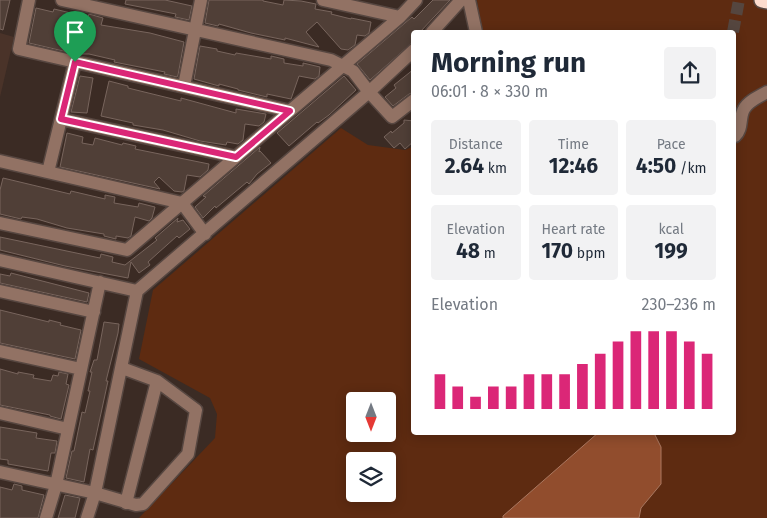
<!DOCTYPE html>
<meta charset="utf-8">
<style>
:root{--surface:#fff;--page:#f2f2f3;--text:#1f2937;--muted:#747a83;--accent:#db2777}
body{margin:0;font-family:"Fira Sans",sans-serif;background:var(--page);color:var(--text);height:100vh;display:flex;flex-direction:column;font-size:19px;white-space:nowrap}
*{box-sizing:border-box;margin:0}
p{font-size:16px;color:var(--muted)}
.icon{flex:none;width:28px;height:28px;fill:none;stroke:currentColor;stroke-width:2;stroke-linecap:round;stroke-linejoin:round}
.map{position:relative;flex:1;overflow:hidden}
.panel{position:absolute;left:411px;top:30px;width:325px;height:405px;display:flex;flex-direction:column;background:var(--surface);border-radius:5px;box-shadow:0 2px 12px #0003}
.panel>*{flex:none}
.needle{width:32px;rotate:180deg}
.fabs{position:absolute;left:346px;top:392px;display:grid;gap:10px}
.fabs a{display:grid;place-items:center;width:50px;height:50px;border-radius:5px;background:var(--surface);box-shadow:0 2px 12px #0003;font-size:25px}
.pin{position:absolute;display:grid;place-items:center;width:42px;height:42px;color:#fff;margin:-51px -21px;border-radius:50% 50% 50% 0;rotate:-45deg;box-shadow:0 0 5px #0007}
.pin .icon{rotate:45deg}
.round{display:grid;place-items:center;flex:none;width:52px;height:52px;border-radius:5px;background:var(--page)}
.summary{display:flex;align-items:center;justify-content:space-between;height:85px;padding:0 20px}
h1{font-size:28px;font-weight:700;line-height:38px}
.figures{display:grid;grid-template-columns:repeat(3,1fr);gap:8px;height:85px;padding:5px 20px}
.figures div{display:grid;align-content:center;border-radius:5px;background:var(--page);text-align:center}
.figures b{font-size:21px;font-weight:700}
.figures small{font-size:14px;font-weight:400}
.figures p{font-size:14px}
.chart{height:140px;padding:10px 20px}
.chart p{display:flex;justify-content:space-between}
.chart svg{width:100%;height:90px;margin-top:5px;stroke:var(--accent);stroke-width:6}
.map>svg:first-child{display:block}
.built{fill:#4a3329}
.green{fill:#5e2b11;fill-rule:evenodd}
.water{fill:#914d2d;stroke:#ab7860}
.building{fill:#503f37;stroke:#78655d}
.lines{fill:none;stroke-linecap:round;stroke-linejoin:round}
.minor-tunnel{stroke:#55463f;stroke-width:12;stroke-dasharray:12 6;stroke-linecap:butt}
.minor-casing{stroke:#574741;stroke-width:15}
.highway-casing{stroke:#574741;stroke-width:18}
.minor{stroke:#927264;stroke-width:12}
.highway{stroke:#fcdcce;stroke-width:15}
.route-casing{stroke:#fff;stroke-width:10}
.route{stroke:#db2777;stroke-width:6}
</style>
<div class="map">
<svg width="767" height="518" viewBox="0 0 767 518">
<rect width="100%" height="100%" fill="#3b2b24"/>
<path class="built" d="M 0,33 L 14,37 L 0,97 Z"/>
<path class="green" d="M 477,0 L 767,0 L 767,518 L 639,518 L 641,508 L 661,484 L 661,447 L 654,433 L 734,432 L 734,32 L 482,32 Z
M 341,128 L 368,145 L 405,150 L 414,146 L 414,432 L 599,433 L 503,516 L 503,518 L 139,518 L 215,438 L 217,414 L 210,398 L 139,359 L 153,290 ZM 355,401 L 388,401 L 388,434 L 355,434 ZM 355,461 L 388,461 L 388,494 L 355,494 Z"/>
<path class="water" d="M 599,432 L 654,433 L 661,447 L 661,484 L 641,508 L 639,518 L 503,518 L 503,516 Z"/>
<path class="building" d="M 0,0 L 10,0 L 3,30 L 0,29 Z
M 126,0 L 165,0 L 192,6 L 189,20 L 175,17 L 176,14 L 125,4 Z
M 209,0 L 263,0 L 263,1 L 283,5 L 284,0 L 301,1 L 316,4 L 315,9 L 332,12 L 331,14 L 351,19 L 351,18 L 371,22 L 369,33 L 365,36 L 357,35 L 355,45 L 348,50 L 341,49 L 317,22 L 306,32 L 319,47 L 285,38 L 285,40 L 251,33 L 219,24 L 218,26 L 205,23 Z
M 433,0 L 450,0 L 420,32 L 414,32 L 414,41 L 370,80 L 357,64 L 412,17 L 414,19 Z
M 36,8 L 53,12 L 54,9 L 88,17 L 89,14 L 103,18 L 101,25 L 150,33 L 184,42 L 178,75 L 177,77 L 164,74 L 165,72 L 114,62 L 115,60 L 89,54 L 76,54 L 29,43 Z
M 200,46 L 217,49 L 217,51 L 235,55 L 236,53 L 271,59 L 271,56 L 284,59 L 284,63 L 303,66 L 303,63 L 320,67 L 319,76 L 315,79 L 299,76 L 291,99 L 267,94 L 267,97 L 238,90 L 238,89 L 219,84 L 219,86 L 194,79 Z
M 414,69 L 414,92 L 409,94 L 393,106 L 385,97 L 396,88 L 394,85 Z
M 80,76 L 93,78 L 87,113 L 71,112 Z
M 344,76 L 356,90 L 329,115 L 318,123 L 317,122 L 289,146 L 277,133 Z
M 109,81 L 128,86 L 128,88 L 181,101 L 181,98 L 236,113 L 236,109 L 266,114 L 264,122 L 259,126 L 245,124 L 243,140 L 238,144 L 227,142 L 226,145 L 200,141 L 163,130 L 133,125 L 133,123 L 101,116 Z
M 404,120 L 414,121 L 414,141 L 405,149 L 400,143 L 394,148 L 384,137 L 391,131 L 392,133 L 404,123 Z
M 67,133 L 83,137 L 82,143 L 93,145 L 95,138 L 122,145 L 123,143 L 136,146 L 135,149 L 209,164 L 208,170 L 200,177 L 187,175 L 184,191 L 182,192 L 174,191 L 159,177 L 154,182 L 160,189 L 60,167 Z
M 260,147 L 259,152 L 260,151 L 271,163 L 257,174 L 249,184 L 247,182 L 216,208 L 215,206 L 203,218 L 195,207 L 206,197 L 203,196 Z
M 3,178 L 70,194 L 71,191 L 105,199 L 105,195 L 115,197 L 114,203 L 138,207 L 139,203 L 155,207 L 152,218 L 149,221 L 135,217 L 131,236 L 128,238 L 116,236 L 116,239 L 104,236 L 104,234 L 67,228 L 37,219 L 22,217 L 21,219 L 0,214 L 0,190 Z
M 178,218 L 177,222 L 183,220 L 190,229 L 179,238 L 177,236 L 158,253 L 148,262 L 150,265 L 139,273 L 131,262 L 128,278 L 65,266 L 0,250 L 0,237 L 100,258 L 101,254 L 113,257 L 112,262 L 125,265 L 157,240 L 155,238 Z
M 11,273 L 89,293 L 87,302 L 0,283 L 0,274 L 10,276 Z
M 0,310 L 49,322 L 49,320 L 61,323 L 60,325 L 81,330 L 75,359 L 0,343 Z
M 104,322 L 119,324 L 118,333 L 106,381 L 108,381 L 93,450 L 90,449 L 84,482 L 66,478 L 72,451 L 74,451 L 82,412 L 85,413 L 90,391 L 88,391 L 92,372 L 90,372 L 94,360 L 97,360 Z
M 0,369 L 18,374 L 18,372 L 34,375 L 33,378 L 51,381 L 53,375 L 58,376 L 59,372 L 68,374 L 66,384 L 69,385 L 61,419 L 50,416 L 50,415 L 0,405 Z
M 0,427 L 37,433 L 36,438 L 57,441 L 55,453 L 51,453 L 48,471 L 8,464 L 8,460 L 0,459 Z
M 14,484 L 22,486 L 22,490 L 44,495 L 38,518 L 0,518 L 0,487 L 12,490 Z
M 65,495 L 80,498 L 75,518 L 58,518 Z"/>
<g class="lines">
<path class="minor-tunnel" d="M 733,32 L 739,0"/>
<g class="minor-casing">
<path id="minor" d="M 29,0 L 19,49 L 290,111
M 62,0 L 331,60 L 353,71 L 369,92 L 392,117 L 414,100
M 323,0 L 400,17
M 469,0 L 476,32
M 432,32 L 461,0
M 184,86 L 201,0
M 61,119 L 236,157
M 735,136 C 743,129 739,117 744,109 C 748,101 760,96 767,92
M 0,161 L 182,203 L 205,234
M 48,172 L 75,62
M 0,223 L 127,250 L 400,17 L 416,0
M 0,260 L 137,291
M 0,291 L 94,312
M 0,351 L 81,369
M 0,413 L 68,429
M 0,472 L 95,493 L 136,505 L 143,504 L 188,454 L 196,410 L 157,381 L 122,368
M 126,503 L 157,381
M 46,518 L 56,485 L 100,282
M 87,518 L 95,493 L 137,291 L 369,92 L 414,50"/>
</g>
<g class="highway-casing">
<path id="highway" d="M 762,0 L 767,1"/>
</g>
<use href="#minor" class="minor"/>
<use href="#highway" class="highway"/>
</g>
<g class="lines">
<g class="route-casing">
<path id="route" d="M 75,62 L 290,111 L 236,157 L 61,119 Z"/>
</g>
<use href="#route" class="route"/>
</g>
</svg>
<div class="fabs">
<a><svg class="needle" viewBox="-14 -14 28 28"><path d="M0-13l5 13h-10z" fill="#e53935"/><path d="M0 13l5-13h-10z" fill="#747a83"/></svg></a>
<a><svg class="icon" aria-label="layers" viewBox="0 0 24 24"><path d="M12 4l9 5-9 5-9-5zM3 14l9 5 9-5"/></svg></a>
</div>
<div class="pin" style="left:75px;top:62px;background:#1e9e55"><svg class="icon" aria-label="arrive" viewBox="0 0 24 24"><path d="M6 21V4h12l-3 4 3 4H6"/></svg></div>
<section class="panel">
<div class="summary"><div><h1>Morning run</h1><p>06:01 · 8 × 330 m</p></div><a class="round"><svg class="icon" aria-label="share" viewBox="0 0 24 24"><path d="M12 15V3M7 8l5-5 5 5M5 13v7h14v-7"/></svg></a></div>
<div class="figures">
<div><p>Distance</p><b>2.64<small> km</small></b></div>
<div><p>Time</p><b>12:46</b></div>
<div><p>Pace</p><b>4:50<small> /km</small></b></div>
</div>
<div class="figures">
<div><p>Elevation</p><b>48<small> m</small></b></div>
<div><p>Heart rate</p><b>170<small> bpm</small></b></div>
<div><p>kcal</p><b>199</b></div>
</div>
<div class="chart"><p><span>Elevation</span>230–236 m</p>
<svg viewBox="0 0 160 44" preserveAspectRatio="none"><path d="M5 44V27M15 44V33M25 44V38M35 44V33M45 44V33M55 44V27M65 44V27M75 44V27M85 44V22M95 44V17M105 44V11M115 44V6M125 44V6M135 44V6M145 44V11M155 44V17"/></svg>
</div>
</section>
</div>
